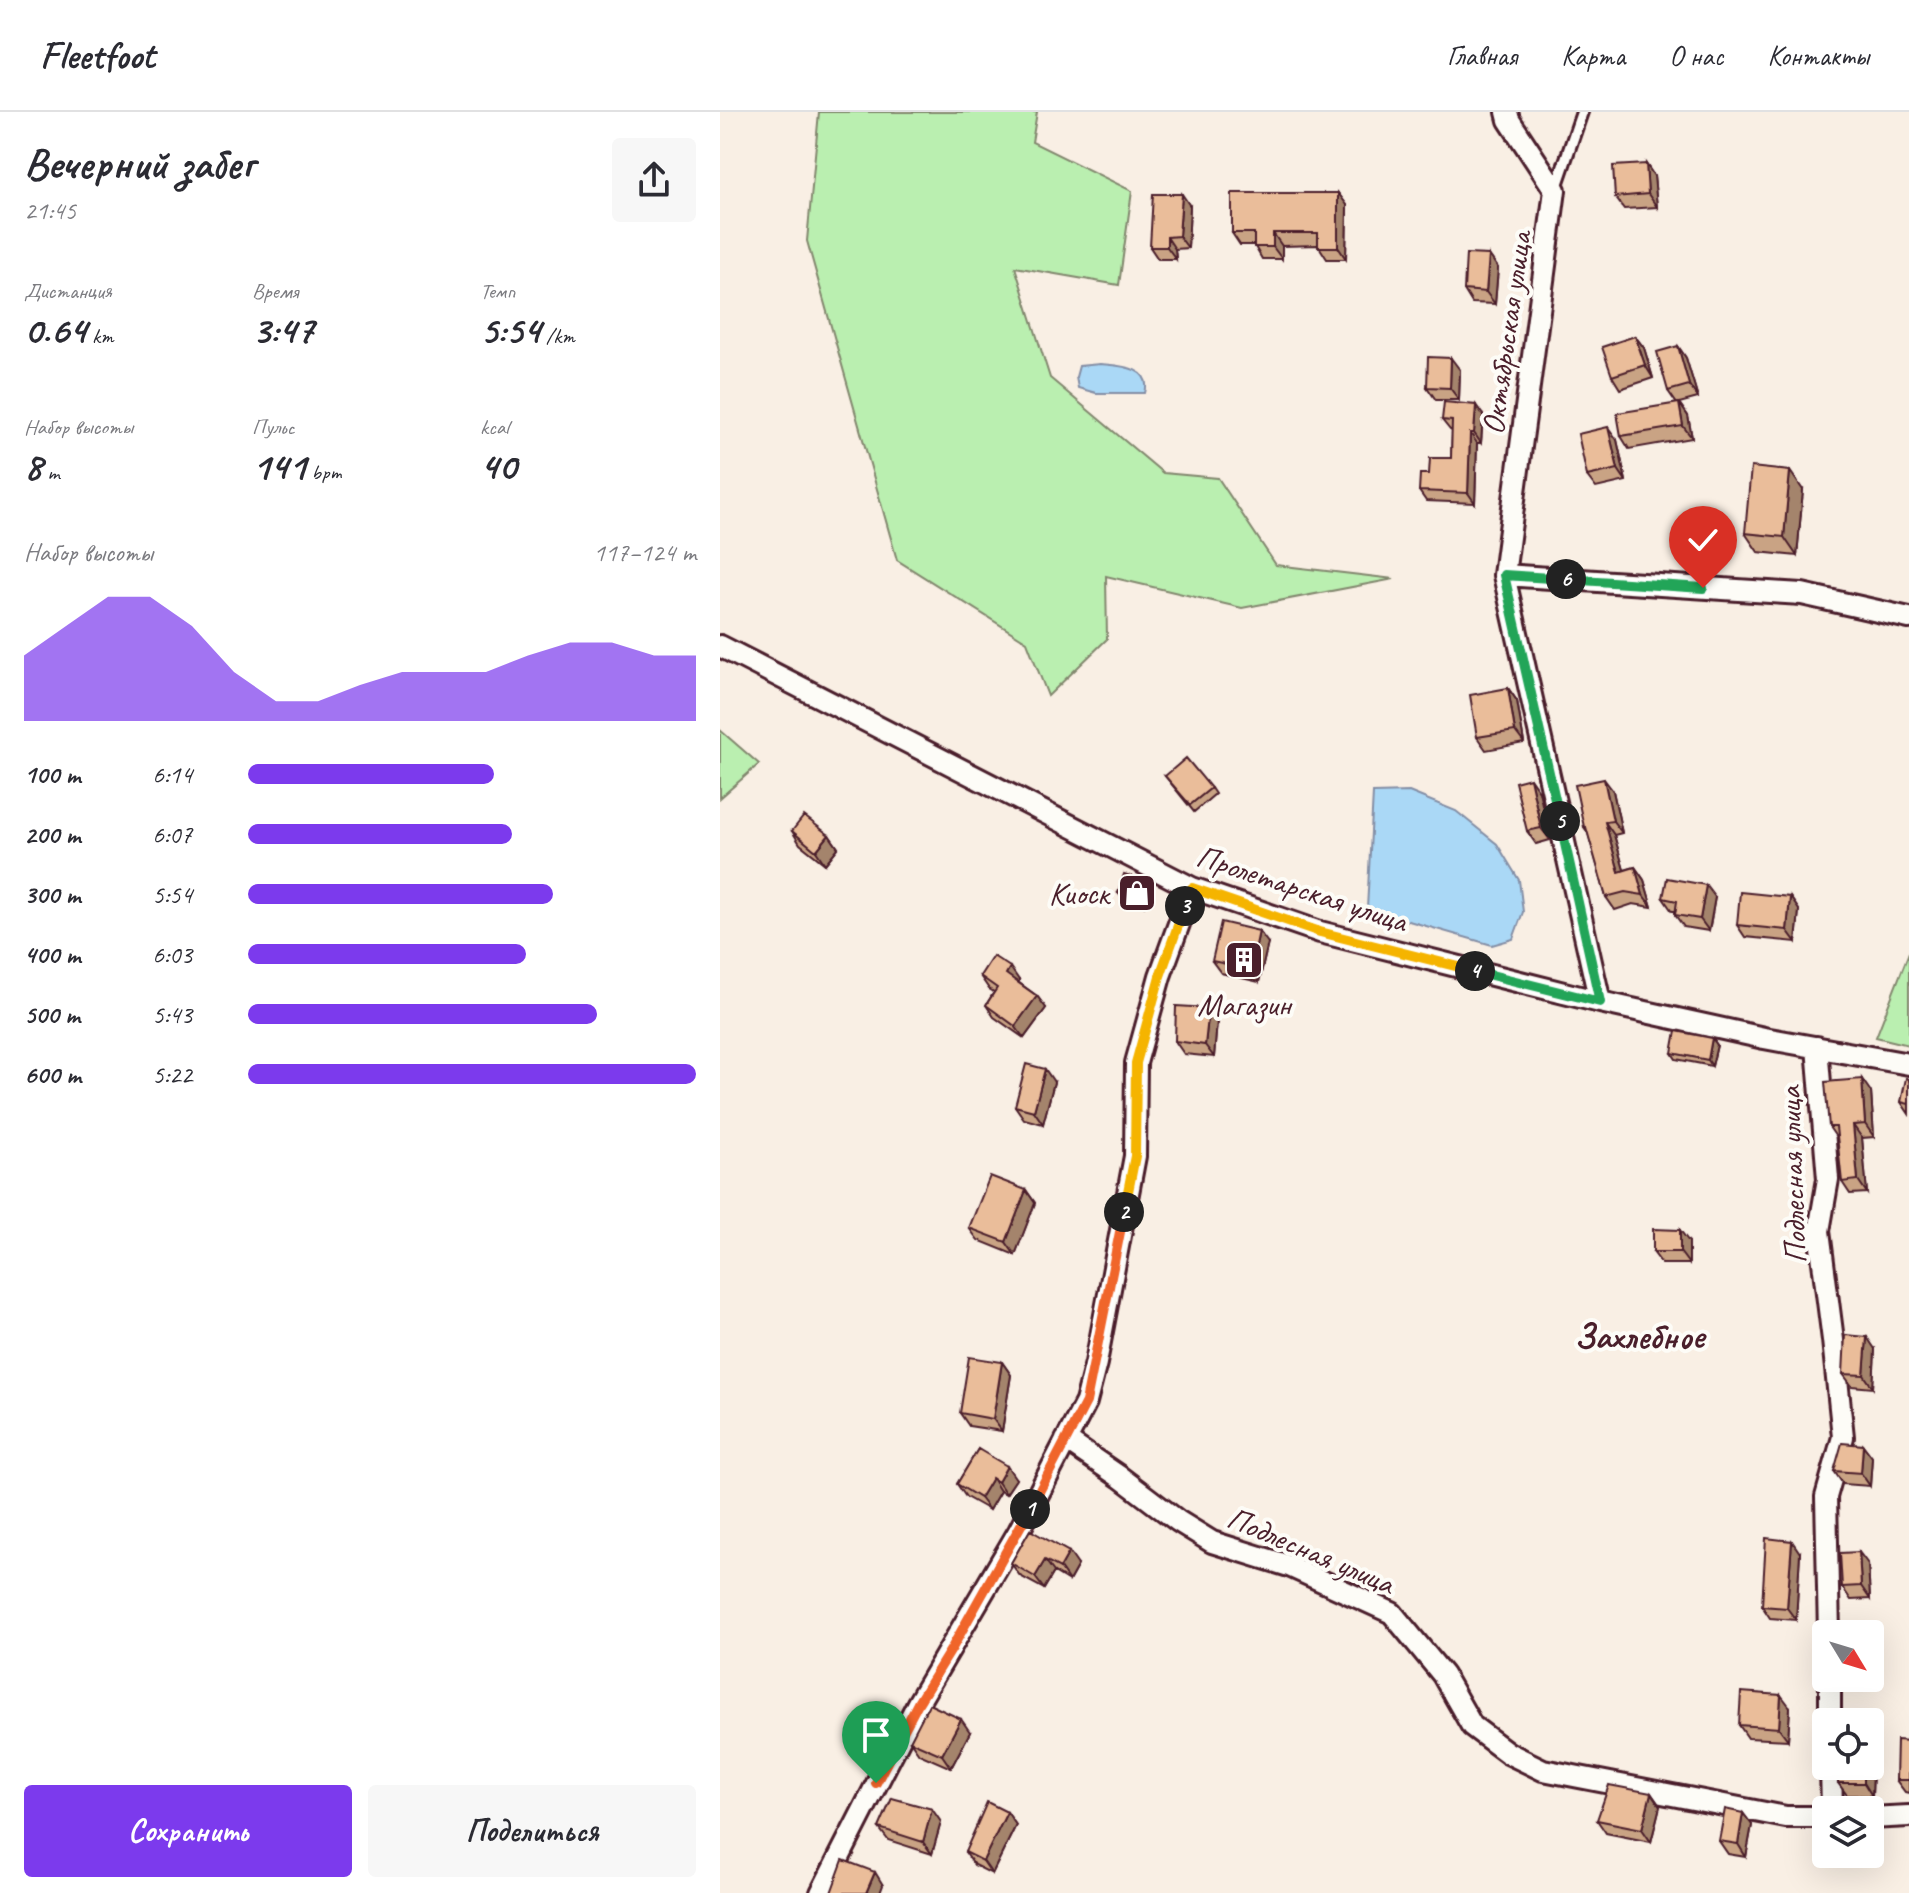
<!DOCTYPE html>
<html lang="ru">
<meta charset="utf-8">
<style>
:root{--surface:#fff;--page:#f7f7f7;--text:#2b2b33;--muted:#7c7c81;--line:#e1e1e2;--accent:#7c3aed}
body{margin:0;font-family:Caveat,sans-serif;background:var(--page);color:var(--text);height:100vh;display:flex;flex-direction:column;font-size:30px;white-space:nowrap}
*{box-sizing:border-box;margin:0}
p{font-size:26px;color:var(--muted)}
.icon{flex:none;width:44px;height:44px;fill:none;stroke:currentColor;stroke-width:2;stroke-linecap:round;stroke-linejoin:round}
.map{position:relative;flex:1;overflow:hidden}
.sheet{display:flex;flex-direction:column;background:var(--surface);width:720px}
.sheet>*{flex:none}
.needle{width:52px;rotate:128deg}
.controls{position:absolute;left:1092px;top:1508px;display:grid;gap:16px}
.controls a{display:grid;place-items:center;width:72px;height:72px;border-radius:8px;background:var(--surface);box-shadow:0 8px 32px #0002;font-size:40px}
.pin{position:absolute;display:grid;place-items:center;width:68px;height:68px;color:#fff;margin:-82px -34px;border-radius:50% 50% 50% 0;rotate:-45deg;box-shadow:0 0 8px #0007}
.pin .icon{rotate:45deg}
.km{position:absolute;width:40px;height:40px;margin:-20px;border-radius:50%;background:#222;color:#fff;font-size:22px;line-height:40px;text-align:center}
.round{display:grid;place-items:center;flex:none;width:84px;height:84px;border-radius:8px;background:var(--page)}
.summary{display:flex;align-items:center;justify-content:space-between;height:136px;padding:0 24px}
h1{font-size:44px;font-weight:700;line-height:60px}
.figures{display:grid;grid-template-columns:repeat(3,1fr);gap:12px;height:136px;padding:8px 24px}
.figures div{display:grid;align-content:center}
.figures b{font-size:40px;font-weight:700}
.figures small{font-size:22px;font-weight:400}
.figures p{font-size:22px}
.chart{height:224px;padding:16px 24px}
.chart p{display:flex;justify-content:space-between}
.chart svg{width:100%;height:144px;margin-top:8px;fill:var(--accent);opacity:.7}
.primary-button{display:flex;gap:16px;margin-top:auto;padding:16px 24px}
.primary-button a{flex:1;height:92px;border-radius:8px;background:var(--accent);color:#fff;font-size:32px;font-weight:700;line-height:92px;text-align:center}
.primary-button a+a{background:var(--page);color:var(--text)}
ul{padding:0 24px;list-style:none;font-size:26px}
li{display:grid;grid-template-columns:128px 96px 1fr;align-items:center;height:60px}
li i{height:20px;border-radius:10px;background:var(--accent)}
header{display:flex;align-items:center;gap:48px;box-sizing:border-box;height:112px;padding:0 40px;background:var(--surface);border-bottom:2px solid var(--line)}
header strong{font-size:38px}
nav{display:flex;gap:44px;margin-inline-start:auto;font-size:28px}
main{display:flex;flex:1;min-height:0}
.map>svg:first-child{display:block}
.green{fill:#baefb0;stroke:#82876e;stroke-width:2}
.water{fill:#aad8f6;stroke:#848ea5;stroke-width:2}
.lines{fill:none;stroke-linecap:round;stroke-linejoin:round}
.lane-casing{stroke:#4a1f2b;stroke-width:16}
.street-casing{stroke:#4a1f2b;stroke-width:26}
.lane{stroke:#fdfcf7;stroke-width:10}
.street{stroke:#fdfcf7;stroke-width:20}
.wall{fill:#c9a384;stroke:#4a1f2b;stroke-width:2}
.shaded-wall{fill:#a4846c;stroke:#4a1f2b;stroke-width:2}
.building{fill:#eabd9a;stroke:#4a1f2b;stroke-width:2}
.split-1-casing{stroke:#fff;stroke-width:16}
.split-2-casing{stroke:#fff;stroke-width:16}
.split-3-casing{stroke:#fff;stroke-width:16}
.split-4-casing{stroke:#fff;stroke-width:16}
.split-5-casing{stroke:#fff;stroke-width:16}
.split-6-casing{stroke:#fff;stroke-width:16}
.split-7-casing{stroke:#fff;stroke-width:16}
.split-1{stroke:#f0652b;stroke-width:10}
.split-2{stroke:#f0652b;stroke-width:10}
.split-3{stroke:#f5b400;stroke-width:10}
.split-4{stroke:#f5b400;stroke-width:10}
.split-5{stroke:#22a559;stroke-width:10}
.split-6{stroke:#22a559;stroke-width:10}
.split-7{stroke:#22a559;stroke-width:10}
.labels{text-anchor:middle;stroke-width:8;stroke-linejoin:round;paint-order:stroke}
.street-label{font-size:32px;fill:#4a1f2b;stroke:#fdfcf7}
.poi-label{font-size:32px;fill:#4a1f2b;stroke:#fdfcf7;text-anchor:end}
.quarter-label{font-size:36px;font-weight:bold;fill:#4a1f2b;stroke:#fdfcf7}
</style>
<header>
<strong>Fleetfoot</strong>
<nav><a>Главная</a><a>Карта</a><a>О нас</a><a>Контакты</a></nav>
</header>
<main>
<section class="sheet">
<div class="summary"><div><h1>Вечерний забег</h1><p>21:45</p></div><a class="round"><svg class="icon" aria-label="share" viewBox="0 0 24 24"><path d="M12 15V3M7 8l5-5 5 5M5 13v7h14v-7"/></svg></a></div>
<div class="figures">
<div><p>Дистанция</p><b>0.64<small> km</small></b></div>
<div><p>Время</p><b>3:47</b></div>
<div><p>Темп</p><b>5:54<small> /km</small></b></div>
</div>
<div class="figures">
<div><p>Набор высоты</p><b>8<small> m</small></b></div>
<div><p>Пульс</p><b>141<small> bpm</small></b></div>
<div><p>kcal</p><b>40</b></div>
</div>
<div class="chart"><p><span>Набор высоты</span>117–124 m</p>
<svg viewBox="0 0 160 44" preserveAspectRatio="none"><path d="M0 44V24L10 15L20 6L30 6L40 15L50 29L60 38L70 38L80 33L90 29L100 29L110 29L120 24L130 20L140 20L150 24L160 24V44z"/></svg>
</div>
<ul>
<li><b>100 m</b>6:14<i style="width:55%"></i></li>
<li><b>200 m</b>6:07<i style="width:59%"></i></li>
<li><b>300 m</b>5:54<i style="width:68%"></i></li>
<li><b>400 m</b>6:03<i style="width:62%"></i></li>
<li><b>500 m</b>5:43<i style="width:78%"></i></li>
<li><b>600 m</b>5:22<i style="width:100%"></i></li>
</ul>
<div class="primary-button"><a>Сохранить</a><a>Поделиться</a></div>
</section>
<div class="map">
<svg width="1189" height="1781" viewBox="0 0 1189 1781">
<rect width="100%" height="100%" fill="#f9efe4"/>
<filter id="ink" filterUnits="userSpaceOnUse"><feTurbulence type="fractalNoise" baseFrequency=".0125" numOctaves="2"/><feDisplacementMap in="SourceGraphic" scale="16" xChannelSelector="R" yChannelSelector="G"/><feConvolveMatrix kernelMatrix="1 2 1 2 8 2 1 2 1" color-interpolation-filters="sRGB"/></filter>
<g filter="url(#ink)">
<path class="green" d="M 99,0 L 317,0 L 312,30 L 412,79 L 399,173 L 295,155 L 330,266 L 443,361 L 498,366 L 556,453 L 674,467 L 522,496 L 386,464 L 387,527 L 328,584 L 307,530 L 177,448 L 87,129 Z
M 0,618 L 39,652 L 0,686 Z
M 1189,840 L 1189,933 L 1156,925 Z"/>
<path class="water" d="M 380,252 C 398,254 433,254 425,281 L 376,281 L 358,276 L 356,265 L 359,254 Z
M 689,680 L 736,699 L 777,732 L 799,768 L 803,800 L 793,827 L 772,833 L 647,797 L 653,681 Z"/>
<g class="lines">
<g class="lane-casing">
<path id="lane" d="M 836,76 L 862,0"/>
</g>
<g class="street-casing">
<path id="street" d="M 787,0 L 789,8 L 835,78 L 784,463 L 880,890
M 784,463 L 1082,482 L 1189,506
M 0,534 L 472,776 L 600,820 L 880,890 L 1044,926 L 1189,952
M 1097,935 L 1108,1067 L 1099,1119 L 1113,1228 L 1123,1325 L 1106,1385 L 1109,1522
M 346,1328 L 400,1365 L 458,1409 L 492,1430 L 569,1454 L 672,1501 L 723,1563 L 752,1614 L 788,1641 L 823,1658 L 1066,1705 L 1106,1705
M 1110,1566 L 1110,1610
M 1111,1654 L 1112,1698
M 1150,1706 L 1189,1704
M 101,1781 L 198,1591 L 299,1419 L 366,1290 L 376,1251 L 415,1044 L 416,951 L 440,864 L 472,776"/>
</g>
<use href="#lane" class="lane"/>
<use href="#street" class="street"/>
</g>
<path class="wall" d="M 926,52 L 934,64 L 937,95 L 904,97 L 895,85 Z
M 618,81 L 627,93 L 626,147 L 607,147 L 598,133 L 562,134 L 562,147 L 542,147 L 534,133 L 520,133 L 512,121 Z
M 470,94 L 468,136 L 455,137 L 456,147 L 438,147 L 430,135 Z
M 769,143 L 778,156 L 775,192 L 752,191 L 744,178 Z
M 915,224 L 924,236 L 933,266 L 900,277 L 892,264 Z
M 958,234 L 966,246 L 978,286 L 959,291 L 968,304 L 972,326 L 909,337 L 901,324 L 957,292 L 948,279 Z
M 740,258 L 739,288 L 716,288 L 707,275 Z
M 763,303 L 761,331 L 757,331 L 755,391 L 706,389 L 699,379 L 709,362 L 731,346 L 732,319 L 730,318 L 722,308 Z
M 897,328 L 906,369 L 876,376 L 867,364 Z
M 1083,378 L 1077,444 L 1038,440 L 1025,421 Z
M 788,576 L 797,589 L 804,631 L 766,638 L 757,625 Z
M 445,664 L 491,676 L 495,682 L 474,700 Z
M 819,679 L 830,728 L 816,732 L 807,719 Z
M 893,679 L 902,721 L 894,723 L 904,758 L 915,755 L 924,768 L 932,795 L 913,792 L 895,798 L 886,785 L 868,721 L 864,715 Z
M 72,719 L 109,723 L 118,736 L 105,752 L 80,732 Z
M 426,769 L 430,775 L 424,794 L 403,787 L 398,781 Z
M 995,785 L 989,819 L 964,815 L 955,803 L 955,799 L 952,799 L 943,786 Z
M 1070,785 L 1079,798 L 1076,830 L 1025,825 L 1017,813 Z
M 548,831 L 539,870 L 501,861 L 492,849 Z
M 260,864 L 299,868 L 298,870 L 317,884 L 326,896 L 304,926 L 274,905 L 266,893 L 274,880 L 269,877 Z
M 489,896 L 497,909 L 494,945 L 464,942 L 455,929 Z
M 992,926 L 997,933 L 992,954 L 956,947 L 952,941 Z
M 1189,967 L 1189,1002 L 1181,990 Z
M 334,970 L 323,1012 L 304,1007 L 295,994 Z
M 1151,980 L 1154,1025 L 1142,1026 L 1147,1081 L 1130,1082 L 1122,1070 L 1118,1028 L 1109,1015 Z
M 306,1078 L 315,1091 L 295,1143 L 258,1128 L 249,1116 Z
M 969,1130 L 969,1152 L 942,1152 L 933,1140 Z
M 1155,1237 L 1153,1276 L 1132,1274 L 1123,1262 Z
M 282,1250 L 291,1263 L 282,1319 L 249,1314 L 240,1301 Z
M 1143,1333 L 1152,1345 L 1150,1374 L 1123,1372 L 1114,1359 Z
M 258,1337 L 296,1367 L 286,1382 L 280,1379 L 269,1398 L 246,1385 L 237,1372 Z
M 310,1418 L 358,1453 L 349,1469 L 334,1460 L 324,1477 L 300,1464 L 291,1451 Z
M 1080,1441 L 1076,1508 L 1050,1506 L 1042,1494 Z
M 1148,1452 L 1150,1487 L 1131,1488 L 1122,1475 Z
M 1150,1533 L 1160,1546 L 1158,1573 L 1133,1570 L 1130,1566 L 1150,1566 Z
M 1070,1595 L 1068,1628 L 1028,1626 L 1019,1613 Z
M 250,1620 L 231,1656 L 199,1642 L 190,1629 Z
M 1189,1629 L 1189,1681 L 1185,1680 L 1176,1668 Z
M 1154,1630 L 1152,1684 L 1127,1683 L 1118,1671 Z
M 931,1681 L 940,1694 L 931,1730 L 886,1721 L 877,1708 Z
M 287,1700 L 296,1713 L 272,1762 L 254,1753 L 245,1740 Z
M 1023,1701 L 1032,1713 L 1026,1745 L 1008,1742 L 999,1729 Z
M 221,1710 L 212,1742 L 168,1728 L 159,1716 Z"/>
<path class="shaded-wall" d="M 926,52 L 934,64 L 937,95 L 928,82 Z
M 618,81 L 627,93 L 626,147 L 618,135 Z
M 462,82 L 470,94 L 468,136 L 459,124 Z
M 553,121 L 562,134 L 562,147 L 553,135 Z
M 447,125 L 455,137 L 456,147 L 447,135 Z
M 769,143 L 778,156 L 775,192 L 766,180 Z
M 915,224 L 924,236 L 933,266 L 925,253 Z
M 958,234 L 966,246 L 978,286 L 969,273 Z
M 731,246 L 740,258 L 739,288 L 730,276 Z
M 959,291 L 968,304 L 972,326 L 963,314 Z
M 756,293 L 763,303 L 761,331 L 754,321 Z
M 888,315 L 897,328 L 906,369 L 898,357 Z
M 750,321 L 757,331 L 755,391 L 748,381 Z
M 1070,359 L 1083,378 L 1077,444 L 1064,425 Z
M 788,576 L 797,589 L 804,631 L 795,619 Z
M 810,666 L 819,679 L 830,728 L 821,716 Z
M 884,667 L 893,679 L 902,721 L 893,709 Z
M 885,710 L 894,723 L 908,772 L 899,760 Z
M 109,723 L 118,736 L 105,752 L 96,739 Z
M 915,755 L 924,768 L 932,795 L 923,783 Z
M 426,769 L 430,775 L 424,794 L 420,788 Z
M 986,773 L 995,785 L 989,819 L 980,807 Z
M 1070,785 L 1079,798 L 1076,830 L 1067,818 Z
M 539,819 L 548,831 L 539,870 L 531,857 Z
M 290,855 L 299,868 L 295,874 L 286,862 Z
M 317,884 L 326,896 L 304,926 L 295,914 Z
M 489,896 L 497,909 L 494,945 L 485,933 Z
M 992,926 L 997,933 L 992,954 L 988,948 Z
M 325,957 L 334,970 L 323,1012 L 314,999 Z
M 1142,967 L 1151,980 L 1154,1025 L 1145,1012 Z
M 1133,1013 L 1142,1026 L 1147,1081 L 1138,1068 Z
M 306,1078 L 315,1091 L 295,1143 L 286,1130 Z
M 960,1118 L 969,1130 L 969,1152 L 960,1140 Z
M 1147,1225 L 1155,1237 L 1153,1276 L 1144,1263 Z
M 282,1250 L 291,1263 L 282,1319 L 273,1307 Z
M 1143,1333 L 1152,1345 L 1150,1374 L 1141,1361 Z
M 287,1354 L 296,1367 L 286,1382 L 278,1370 Z
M 272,1366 L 280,1379 L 269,1398 L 260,1386 Z
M 1072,1429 L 1080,1441 L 1076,1508 L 1067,1496 Z
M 349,1440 L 358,1453 L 349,1469 L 340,1456 Z
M 1139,1440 L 1148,1452 L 1150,1487 L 1141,1474 Z
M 325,1448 L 334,1460 L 324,1477 L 315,1465 Z
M 1151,1533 L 1160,1546 L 1158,1573 L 1150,1561 Z
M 1061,1583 L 1070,1595 L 1068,1628 L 1059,1616 Z
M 241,1607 L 250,1620 L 231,1656 L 222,1643 Z
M 1150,1624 L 1154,1630 L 1152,1684 L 1144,1671 L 1144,1654 L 1150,1654 Z
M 931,1681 L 940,1694 L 931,1730 L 922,1717 Z
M 212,1697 L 221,1710 L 212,1742 L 203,1730 Z
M 287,1700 L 296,1713 L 272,1762 L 263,1749 Z
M 1023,1701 L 1032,1713 L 1026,1745 L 1018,1732 Z
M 155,1760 L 163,1773 L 160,1781 L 146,1781 Z"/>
<path class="building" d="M 926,52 L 928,82 L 895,85 L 893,54 Z
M 512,81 L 618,81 L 618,135 L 598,135 L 598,121 L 553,121 L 553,135 L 534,135 L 534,121 L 512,121 Z
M 433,82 L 462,82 L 459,124 L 447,125 L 447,135 L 430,135 Z
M 746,142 L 769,143 L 766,180 L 744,178 Z
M 915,224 L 925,253 L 892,264 L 882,235 Z
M 958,234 L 969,273 L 948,279 L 937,240 Z
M 708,245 L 731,246 L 730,276 L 707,275 Z
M 724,290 L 756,293 L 754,321 L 750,321 L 748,381 L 699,379 L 700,362 L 709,362 L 710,346 L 731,346 L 732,309 L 722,308 Z
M 959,291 L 963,314 L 901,324 L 897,301 Z
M 888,315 L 898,357 L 867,364 L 858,322 Z
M 1031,355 L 1070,359 L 1064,425 L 1025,421 Z
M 788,576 L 795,619 L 757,625 L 750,583 Z
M 466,646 L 491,676 L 470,693 L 445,664 Z
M 810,666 L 821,716 L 807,719 L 795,670 Z
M 884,667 L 893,709 L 885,710 L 899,760 L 915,755 L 923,783 L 905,780 L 886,785 L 866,715 L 864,715 L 855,673 Z
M 84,704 L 109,723 L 96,739 L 72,719 Z
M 404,762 L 426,769 L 420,788 L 398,781 Z
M 947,766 L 986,773 L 980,807 L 955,803 L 957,789 L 943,786 Z
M 1020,780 L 1070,785 L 1067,818 L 1017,813 Z
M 501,810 L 539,819 L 531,857 L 492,849 Z
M 273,844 L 290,855 L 286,862 L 317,884 L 295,914 L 266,893 L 277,876 L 260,864 Z
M 456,894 L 489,896 L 485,933 L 455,929 Z
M 956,919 L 992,926 L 988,948 L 952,941 Z
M 306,952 L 325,957 L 314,999 L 295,994 Z
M 1186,966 L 1189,967 L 1189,992 L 1181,990 Z
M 1142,967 L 1145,1012 L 1133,1013 L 1138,1068 L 1122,1070 L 1116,1015 L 1109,1015 L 1105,970 Z
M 270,1064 L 306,1078 L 286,1130 L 249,1116 Z
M 933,1117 L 960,1118 L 960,1140 L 933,1140 Z
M 1125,1223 L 1147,1225 L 1144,1263 L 1123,1262 Z
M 249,1245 L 282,1250 L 273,1307 L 240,1301 Z
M 1122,1331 L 1143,1333 L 1141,1361 L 1114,1359 Z
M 258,1337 L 287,1354 L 278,1370 L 272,1366 L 260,1386 L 237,1372 Z
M 310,1418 L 349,1440 L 340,1456 L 325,1448 L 315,1465 L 291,1451 Z
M 1046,1426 L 1072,1429 L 1067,1496 L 1042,1494 Z
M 1139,1440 L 1141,1474 L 1122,1475 L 1120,1441 Z
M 1021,1580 L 1061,1583 L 1059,1616 L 1019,1613 Z
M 209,1592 L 241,1607 L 222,1643 L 190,1629 Z
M 1177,1628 L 1189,1629 L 1189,1668 L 1176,1668 Z
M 1119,1654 L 1144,1654 L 1144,1671 L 1118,1671 Z
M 889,1673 L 931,1681 L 922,1717 L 877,1708 Z
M 172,1686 L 212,1697 L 203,1730 L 159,1716 Z
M 267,1690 L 287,1700 L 263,1749 L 245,1740 Z
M 1005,1697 L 1023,1701 L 1018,1732 L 999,1729 Z
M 123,1748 L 155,1760 L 146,1781 L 111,1781 Z"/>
</g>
<g class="lines" filter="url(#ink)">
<g class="split-1-casing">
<path id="split-1" d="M 156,1671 L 198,1591 L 232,1536 L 310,1397"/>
</g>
<g class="split-2-casing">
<path id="split-2" d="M 310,1397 L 366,1290 L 404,1100"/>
</g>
<g class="split-3-casing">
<path id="split-3" d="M 404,1100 L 415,1044 L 416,951 L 440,864 L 465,794"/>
</g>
<g class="split-4-casing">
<path id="split-4" d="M 465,794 L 472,776 L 600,820 L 755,859"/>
</g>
<g class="split-5-casing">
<path id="split-5" d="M 755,859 L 880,890 L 840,709"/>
</g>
<g class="split-6-casing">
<path id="split-6" d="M 840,709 L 784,463 L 846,467"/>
</g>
<g class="split-7-casing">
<path id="split-7" d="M 846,467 L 983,476"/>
</g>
<use href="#split-1" class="split-1"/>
<use href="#split-2" class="split-2"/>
<use href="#split-3" class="split-3"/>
<use href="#split-4" class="split-4"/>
<use href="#split-5" class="split-5"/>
<use href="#split-6" class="split-6"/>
<use href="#split-7" class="split-7"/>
</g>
<defs>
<g id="shop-square" transform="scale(2)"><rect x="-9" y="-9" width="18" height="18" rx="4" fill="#4a1f2b" stroke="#fdfcf7"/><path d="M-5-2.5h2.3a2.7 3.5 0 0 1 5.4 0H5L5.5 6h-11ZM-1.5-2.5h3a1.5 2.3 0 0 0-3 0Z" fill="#fff"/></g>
<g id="building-square" transform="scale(2)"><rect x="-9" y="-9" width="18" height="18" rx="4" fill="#4a1f2b" stroke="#fdfcf7"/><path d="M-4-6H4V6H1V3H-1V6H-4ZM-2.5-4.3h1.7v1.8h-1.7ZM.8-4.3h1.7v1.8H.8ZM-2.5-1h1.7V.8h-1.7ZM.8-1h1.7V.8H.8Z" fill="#fff"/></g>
</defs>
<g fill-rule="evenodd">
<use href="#shop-square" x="417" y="781"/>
<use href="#building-square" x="524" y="848"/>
</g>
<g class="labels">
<g class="street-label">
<text transform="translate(786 221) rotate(-82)" y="11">Октябрьская улица</text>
<text transform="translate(582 776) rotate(18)" y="11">Пролетарская улица</text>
<text transform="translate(1072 1063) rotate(-92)" y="11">Подлесная улица</text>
<text transform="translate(591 1438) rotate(23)" y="11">Подлесная улица</text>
</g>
<g class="poi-label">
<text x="389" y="792">Киоск</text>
<text x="524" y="903" text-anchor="middle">Магазин</text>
</g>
<g class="quarter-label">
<text x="919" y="1236">Захлебное</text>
</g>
</g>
</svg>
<div class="controls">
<a><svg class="needle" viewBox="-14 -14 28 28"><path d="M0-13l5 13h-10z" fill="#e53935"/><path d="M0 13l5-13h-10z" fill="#7c7c81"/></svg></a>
<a><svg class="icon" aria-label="locate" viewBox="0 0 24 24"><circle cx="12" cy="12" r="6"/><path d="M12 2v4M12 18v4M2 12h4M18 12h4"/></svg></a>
<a><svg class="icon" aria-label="layers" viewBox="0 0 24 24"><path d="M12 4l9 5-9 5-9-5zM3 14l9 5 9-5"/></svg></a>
</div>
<div class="pin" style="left:156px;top:1671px;background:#1e9e55"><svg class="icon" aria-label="arrive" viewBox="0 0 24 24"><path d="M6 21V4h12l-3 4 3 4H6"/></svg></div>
<div class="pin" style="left:983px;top:476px;background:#d93025"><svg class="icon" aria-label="check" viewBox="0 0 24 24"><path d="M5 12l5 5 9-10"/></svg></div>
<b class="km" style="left:310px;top:1397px">1</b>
<b class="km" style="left:404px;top:1100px">2</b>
<b class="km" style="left:465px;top:794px">3</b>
<b class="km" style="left:755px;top:859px">4</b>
<b class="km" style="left:840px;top:709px">5</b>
<b class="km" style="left:846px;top:467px">6</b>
</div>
</main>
